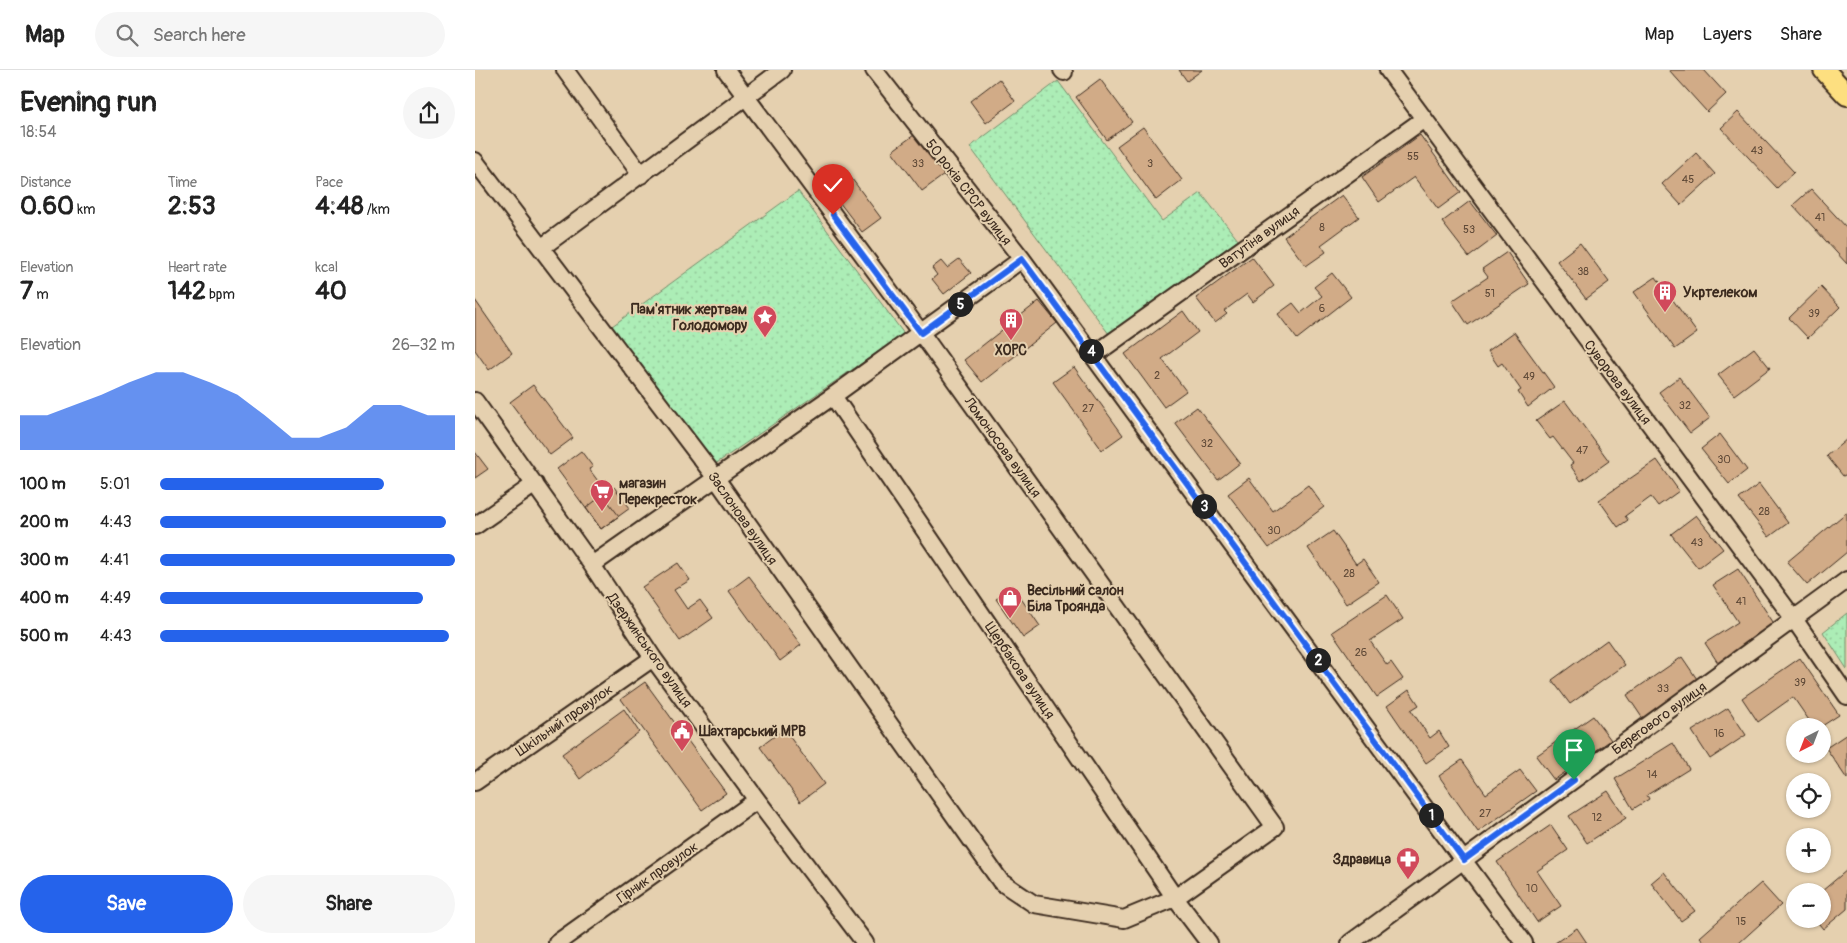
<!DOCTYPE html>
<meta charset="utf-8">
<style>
:root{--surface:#fff;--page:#f6f6f6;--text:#222;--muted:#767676;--line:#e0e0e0;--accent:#2563eb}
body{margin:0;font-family:Pangolin,sans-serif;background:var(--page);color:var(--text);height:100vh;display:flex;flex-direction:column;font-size:19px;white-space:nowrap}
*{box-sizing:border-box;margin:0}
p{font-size:16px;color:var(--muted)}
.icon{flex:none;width:28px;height:28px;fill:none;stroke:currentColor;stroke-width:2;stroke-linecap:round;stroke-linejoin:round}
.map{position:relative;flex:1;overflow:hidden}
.side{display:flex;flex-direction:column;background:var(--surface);width:475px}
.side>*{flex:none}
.needle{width:32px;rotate:222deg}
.tools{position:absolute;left:1311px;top:648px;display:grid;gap:10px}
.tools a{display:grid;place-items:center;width:45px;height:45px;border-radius:50%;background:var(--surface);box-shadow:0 1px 4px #0004;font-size:25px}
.pin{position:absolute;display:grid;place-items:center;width:42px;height:42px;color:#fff;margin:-51px -21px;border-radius:50% 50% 50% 0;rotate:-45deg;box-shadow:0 0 5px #0007}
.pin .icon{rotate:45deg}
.km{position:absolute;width:25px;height:25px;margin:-12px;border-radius:50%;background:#222;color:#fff;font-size:14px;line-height:25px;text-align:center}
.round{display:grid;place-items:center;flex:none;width:52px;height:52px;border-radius:26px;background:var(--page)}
.headline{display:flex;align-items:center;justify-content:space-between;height:85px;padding:0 20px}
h1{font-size:28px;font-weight:700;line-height:38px}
.stats{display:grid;grid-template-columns:repeat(3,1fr);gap:8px;height:85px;padding:5px 20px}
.stats div{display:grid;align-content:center}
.stats b{font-size:25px;font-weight:700}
.stats small{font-size:14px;font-weight:400}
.stats p{font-size:14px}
.chart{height:140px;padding:10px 20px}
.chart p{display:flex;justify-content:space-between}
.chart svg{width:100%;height:90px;margin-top:5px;fill:var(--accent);opacity:.7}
.cta{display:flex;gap:10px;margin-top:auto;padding:10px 20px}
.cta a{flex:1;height:58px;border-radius:30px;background:var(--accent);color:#fff;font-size:20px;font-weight:700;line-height:58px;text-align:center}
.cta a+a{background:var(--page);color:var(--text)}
ul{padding:0 20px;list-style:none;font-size:16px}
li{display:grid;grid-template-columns:80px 60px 1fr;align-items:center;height:38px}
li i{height:12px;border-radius:6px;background:var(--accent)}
header{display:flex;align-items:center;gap:30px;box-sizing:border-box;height:70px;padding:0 25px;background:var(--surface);border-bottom:1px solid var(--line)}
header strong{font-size:24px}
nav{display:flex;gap:28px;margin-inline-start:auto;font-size:18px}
.search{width:350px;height:45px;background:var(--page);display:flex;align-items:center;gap:12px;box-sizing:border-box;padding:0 18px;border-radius:28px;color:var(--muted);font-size:19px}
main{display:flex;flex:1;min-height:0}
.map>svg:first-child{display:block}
.park{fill:url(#park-dots);stroke:#748c6a}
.building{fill:#d1ab87;stroke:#3b2a1e}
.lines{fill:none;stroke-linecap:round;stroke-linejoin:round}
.minor-casing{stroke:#3b2a1e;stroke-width:20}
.major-casing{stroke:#3b2a1e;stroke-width:24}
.minor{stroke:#e5d0af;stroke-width:16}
.major{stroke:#fddf80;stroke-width:20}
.route-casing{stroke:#fff;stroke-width:10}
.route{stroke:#2563eb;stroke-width:6}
.labels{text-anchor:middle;stroke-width:4;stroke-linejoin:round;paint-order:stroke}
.number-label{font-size:11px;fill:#604a38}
.street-label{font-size:14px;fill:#3b2a1e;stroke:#e5d0af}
.poi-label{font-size:14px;font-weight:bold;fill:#3b2a1e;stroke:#e5d0af;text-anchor:start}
</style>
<header>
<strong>Map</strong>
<div class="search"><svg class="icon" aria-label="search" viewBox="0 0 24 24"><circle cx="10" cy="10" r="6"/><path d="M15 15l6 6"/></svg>Search here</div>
<nav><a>Map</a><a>Layers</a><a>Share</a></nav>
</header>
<main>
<section class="side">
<div class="headline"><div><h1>Evening run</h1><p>18:54</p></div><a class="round"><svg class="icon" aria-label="share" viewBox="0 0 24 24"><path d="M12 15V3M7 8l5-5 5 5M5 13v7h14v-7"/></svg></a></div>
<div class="stats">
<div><p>Distance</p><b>0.60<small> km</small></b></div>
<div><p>Time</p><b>2:53</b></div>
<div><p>Pace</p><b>4:48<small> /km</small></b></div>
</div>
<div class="stats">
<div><p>Elevation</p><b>7<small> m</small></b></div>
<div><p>Heart rate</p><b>142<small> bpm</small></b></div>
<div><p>kcal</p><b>40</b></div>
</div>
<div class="chart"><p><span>Elevation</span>26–32 m</p>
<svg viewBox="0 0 160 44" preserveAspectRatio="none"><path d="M0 44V27L10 27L20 22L30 17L40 11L50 6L60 6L70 11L80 17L90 27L100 38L110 38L120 33L130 22L140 22L150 27L160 27V44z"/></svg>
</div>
<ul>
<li><b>100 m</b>5:01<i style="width:76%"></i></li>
<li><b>200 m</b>4:43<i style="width:97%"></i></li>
<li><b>300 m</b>4:41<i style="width:100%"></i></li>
<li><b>400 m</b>4:49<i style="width:89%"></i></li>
<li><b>500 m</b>4:43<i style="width:98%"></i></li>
</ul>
<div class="cta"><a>Save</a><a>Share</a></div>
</section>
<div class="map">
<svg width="1372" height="873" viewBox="0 0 1372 873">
<defs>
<pattern id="park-dots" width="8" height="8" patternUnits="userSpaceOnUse" patternTransform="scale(1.25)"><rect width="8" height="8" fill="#acedb6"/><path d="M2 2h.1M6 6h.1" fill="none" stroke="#95cb9c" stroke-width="1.8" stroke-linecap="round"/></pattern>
</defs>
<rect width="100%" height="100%" fill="#e5d0af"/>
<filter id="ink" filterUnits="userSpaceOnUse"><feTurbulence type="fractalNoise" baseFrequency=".02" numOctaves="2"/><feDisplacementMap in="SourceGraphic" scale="10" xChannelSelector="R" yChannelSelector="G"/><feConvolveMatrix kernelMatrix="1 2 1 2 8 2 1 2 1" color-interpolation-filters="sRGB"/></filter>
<g filter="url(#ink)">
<path class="park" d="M 583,11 L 687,151 L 726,123 L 763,170 L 634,264 L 495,77 Z
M 323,121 L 429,264 L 236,397 L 133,259 Z
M 1372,543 L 1372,599 L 1348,562 Z"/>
<path class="building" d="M 704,0 L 727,0 L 712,11 Z
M 1194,0 L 1229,0 L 1251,24 L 1232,42 Z
M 524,9 L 540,31 L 511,53 L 495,31 Z
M 625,9 L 657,52 L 632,70 L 601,27 Z
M 1263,42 L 1319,102 L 1302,118 L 1246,58 Z
M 668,57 L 707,110 L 681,130 L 642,76 Z
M 439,65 L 469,105 L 447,121 L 417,81 Z
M 945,65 L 986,122 L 963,139 L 939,107 L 904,132 L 887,107 Z
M 1221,83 L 1240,104 L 1206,135 L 1187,114 Z
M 377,109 L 406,148 L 387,162 L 358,124 Z
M 1336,119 L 1372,158 L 1372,194 L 1318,135 Z
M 867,125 L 884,147 L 846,175 L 851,182 L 831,196 L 809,167 Z
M 995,131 L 1022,166 L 994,187 L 967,152 Z
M 1105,173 L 1134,212 L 1111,229 L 1082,191 Z
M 1032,182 L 1054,214 L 993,255 L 977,231 L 1013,207 L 1007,199 Z
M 777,187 L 799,216 L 778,232 L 772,224 L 749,241 L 752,244 L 740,253 L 721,228 Z
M 484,189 L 496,203 L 469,224 L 457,209 L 462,205 L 457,198 L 466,191 L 472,198 Z
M 857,203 L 876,227 L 822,269 L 803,244 L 818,233 L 826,243 L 847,226 L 839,217 Z
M 1181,207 L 1222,263 L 1200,279 L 1159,222 Z
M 1346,217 L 1365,237 L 1333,268 L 1314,248 Z
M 0,230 L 37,283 L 14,300 L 0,280 Z
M 564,231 L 582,253 L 507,312 L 489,290 Z
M 708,241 L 723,262 L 687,289 L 711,321 L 689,337 L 650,284 Z
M 1039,262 L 1079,317 L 1053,337 L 1043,322 L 1046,320 L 1027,293 L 1023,296 L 1013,281 Z
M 1279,278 L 1295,298 L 1259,325 L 1243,305 Z
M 599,297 L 648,365 L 627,380 L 578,312 Z
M 1204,307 L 1235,348 L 1215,363 L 1184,322 Z
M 58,315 L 98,368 L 75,385 L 35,332 Z
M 1090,331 L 1134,391 L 1106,411 L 1095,395 L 1098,393 L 1078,367 L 1075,369 L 1061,351 Z
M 722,337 L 765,393 L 743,410 L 700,353 Z
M 1245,364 L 1272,400 L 1254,414 L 1226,379 Z
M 1372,369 L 1372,404 L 1368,406 L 1352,386 Z
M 106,381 L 118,397 L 114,399 L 132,423 L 139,417 L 155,438 L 126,459 L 82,399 Z
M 0,382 L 13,399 L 0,408 Z
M 1182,390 L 1204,421 L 1183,436 L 1176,427 L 1150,446 L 1153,450 L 1143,457 L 1124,430 Z
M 774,408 L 798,441 L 833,415 L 849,437 L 794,478 L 753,424 Z
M 1284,414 L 1313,453 L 1294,467 L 1264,429 Z
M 128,425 L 144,446 L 126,459 L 111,438 Z
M 1372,442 L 1372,482 L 1332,515 L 1312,492 Z
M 1221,445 L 1248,479 L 1223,498 L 1196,464 Z
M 858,461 L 881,494 L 888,489 L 904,512 L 871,534 L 833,478 Z
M 203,493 L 215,510 L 199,520 L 212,539 L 225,530 L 238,548 L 205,571 L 167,517 Z
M 1263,499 L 1302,558 L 1245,596 L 1230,573 L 1263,552 L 1238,515 Z
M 274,506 L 326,575 L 305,591 L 254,521 Z
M 538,517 L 565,556 L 548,568 L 521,529 Z
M 912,525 L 928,549 L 895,571 L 912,595 L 916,592 L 928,609 L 902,627 L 857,562 Z
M 1132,570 L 1150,595 L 1095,634 L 1077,610 Z
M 1207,587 L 1224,612 L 1168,649 L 1152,625 Z
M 1325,588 L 1364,645 L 1347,656 L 1338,656 L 1318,627 L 1283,652 L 1267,628 Z
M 170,612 L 251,723 L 227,740 L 146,629 Z
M 934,620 L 944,635 L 936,640 L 955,668 L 964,661 L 974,677 L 951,693 L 912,636 Z
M 1253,638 L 1271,665 L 1235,689 L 1217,661 Z
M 149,639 L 164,662 L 105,709 L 87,684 Z
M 1118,646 L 1136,670 L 1079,710 L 1061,686 Z
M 309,659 L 349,714 L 325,732 L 285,677 Z
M 1372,664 L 1372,709 L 1351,678 Z
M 1198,673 L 1214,699 L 1172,725 L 1174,729 L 1158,739 L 1140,709 Z
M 987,690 L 1011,724 L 1045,700 L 1061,721 L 1003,762 L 964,706 Z
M 1133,721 L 1151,748 L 1112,773 L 1094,746 Z
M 1076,755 L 1093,780 L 1062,801 L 1086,836 L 1062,852 L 1022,792 Z
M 1372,800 L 1372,839 L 1348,859 L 1340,849 L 1348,849 L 1347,821 Z
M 1189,802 L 1220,841 L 1206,851 L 1176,813 Z
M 1286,813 L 1306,835 L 1264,873 L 1230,873 L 1225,867 Z
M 1102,858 L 1112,873 L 1080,873 Z"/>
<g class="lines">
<g class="minor-casing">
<path id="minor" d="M 90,0 L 166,105
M 399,0 L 547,189 L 1049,873
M 587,0 L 589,2
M 913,0 L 1319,549 L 1372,626
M 0,91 L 240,407 L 526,812 L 559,834 L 649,849 L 700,828 L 800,757 L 446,263 L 251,0
M 66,178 L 307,0
M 619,285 L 949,49
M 358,326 L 700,828 L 734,873
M 0,331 L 117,495 L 178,588 L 282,730 L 390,873
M 0,456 L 60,414
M 117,495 L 358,326 L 547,189
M 0,712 L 178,588
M 82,873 L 282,730
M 875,873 L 1372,510"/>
</g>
<g class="major-casing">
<path id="major" d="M 1349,0 L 1372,25"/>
</g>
<use href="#minor" class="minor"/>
<use href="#major" class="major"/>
</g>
</g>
<g class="lines" filter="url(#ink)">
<g class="route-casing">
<path id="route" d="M 358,145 L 446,263 L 547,189 L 989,790 L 1099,710"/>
</g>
<use href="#route" class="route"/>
</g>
<defs>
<g id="building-pin" transform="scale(1.25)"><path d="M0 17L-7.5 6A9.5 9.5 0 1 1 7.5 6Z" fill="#d1495b" stroke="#e5d0af"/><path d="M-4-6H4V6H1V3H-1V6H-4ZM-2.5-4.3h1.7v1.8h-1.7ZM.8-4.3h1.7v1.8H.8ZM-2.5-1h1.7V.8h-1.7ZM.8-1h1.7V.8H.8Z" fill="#fff"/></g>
<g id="sight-pin" transform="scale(1.25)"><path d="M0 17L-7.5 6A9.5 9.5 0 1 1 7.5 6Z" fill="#d1495b" stroke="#e5d0af"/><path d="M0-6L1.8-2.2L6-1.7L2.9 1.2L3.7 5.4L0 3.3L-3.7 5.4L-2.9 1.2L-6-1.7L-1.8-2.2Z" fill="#fff"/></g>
<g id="supermarket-pin" transform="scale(1.25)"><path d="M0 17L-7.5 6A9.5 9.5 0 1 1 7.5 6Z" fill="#d1495b" stroke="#e5d0af"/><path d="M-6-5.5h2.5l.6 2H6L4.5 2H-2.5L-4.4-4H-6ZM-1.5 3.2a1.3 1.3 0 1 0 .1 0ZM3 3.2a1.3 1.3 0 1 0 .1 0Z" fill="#fff"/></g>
<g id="shop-pin" transform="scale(1.25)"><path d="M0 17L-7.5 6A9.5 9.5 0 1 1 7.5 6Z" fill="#d1495b" stroke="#e5d0af"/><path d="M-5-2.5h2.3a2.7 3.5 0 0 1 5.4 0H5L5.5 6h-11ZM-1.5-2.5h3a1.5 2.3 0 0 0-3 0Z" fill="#fff"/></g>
<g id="civic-pin" transform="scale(1.25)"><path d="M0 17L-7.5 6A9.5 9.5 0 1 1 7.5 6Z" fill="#d1495b" stroke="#e5d0af"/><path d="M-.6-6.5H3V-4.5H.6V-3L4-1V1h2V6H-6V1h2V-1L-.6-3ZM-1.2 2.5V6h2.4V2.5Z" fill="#fff"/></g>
<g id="pharmacy-pin" transform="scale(1.25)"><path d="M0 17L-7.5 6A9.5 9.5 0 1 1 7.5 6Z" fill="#d1495b" stroke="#e5d0af"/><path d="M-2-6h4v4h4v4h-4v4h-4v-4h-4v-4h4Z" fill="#fff"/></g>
</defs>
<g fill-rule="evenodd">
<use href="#building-pin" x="1190" y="222"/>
<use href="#sight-pin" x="290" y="247"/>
<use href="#building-pin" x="536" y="250"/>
<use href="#supermarket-pin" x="127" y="421"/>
<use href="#shop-pin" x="535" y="528"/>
<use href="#civic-pin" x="207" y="661"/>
<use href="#pharmacy-pin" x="933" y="789"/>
</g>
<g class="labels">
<g class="number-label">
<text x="1282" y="84">43</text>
<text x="938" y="90">55</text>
<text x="443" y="97">33</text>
<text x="675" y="97">3</text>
<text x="1213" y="113">45</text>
<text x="1345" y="151">41</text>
<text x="847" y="161">8</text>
<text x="994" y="163">53</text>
<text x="1108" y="205">38</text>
<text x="1015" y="227">51</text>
<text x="847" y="242">6</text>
<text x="1339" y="247">39</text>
<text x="682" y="309">2</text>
<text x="1054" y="310">49</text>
<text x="1210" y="339">32</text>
<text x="613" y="342">27</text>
<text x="732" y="377">32</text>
<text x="1107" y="384">47</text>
<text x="1249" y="393">30</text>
<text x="1289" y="445">28</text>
<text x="799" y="464">30</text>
<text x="1222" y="476">43</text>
<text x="874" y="507">28</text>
<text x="1266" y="535">41</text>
<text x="886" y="586">26</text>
<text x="1325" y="616">39</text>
<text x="1188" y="622">33</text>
<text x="1244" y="667">16</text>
<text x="1177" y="708">14</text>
<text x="1010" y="747">27</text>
<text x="1122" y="751">12</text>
<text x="1057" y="822">10</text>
<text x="1266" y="855">15</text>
</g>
<g class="street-label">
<text transform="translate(494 122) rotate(52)" y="5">50 років СРСР вулиця</text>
<text transform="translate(784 167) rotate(-36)" y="5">Ватутіна вулиця</text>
<text transform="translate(1143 312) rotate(53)" y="5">Суворова вулиця</text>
<text transform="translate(528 377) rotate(54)" y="5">Ломоносова вулиця</text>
<text transform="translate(268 448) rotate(55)" y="5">Заслонова вулиця</text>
<text transform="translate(175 580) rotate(55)" y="5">Дзержинського вулиця</text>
<text transform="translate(545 600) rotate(56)" y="5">Щербакова вулиця</text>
<text transform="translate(1184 648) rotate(-36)" y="5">Берегового вулиця</text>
<text transform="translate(89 650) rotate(-35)" y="5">Шкільний провулок</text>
<text transform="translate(182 802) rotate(-35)" y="5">Гірник провулок</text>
</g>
<g class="poi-label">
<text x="1208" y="227">Укртелеком</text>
<text x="272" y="244" text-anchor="end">Пам'ятник жертвам<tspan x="272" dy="16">Голодомору</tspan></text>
<text x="536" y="285" text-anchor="middle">ХОРС</text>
<text x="144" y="418">магазин<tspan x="144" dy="16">Перекресток</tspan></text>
<text x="552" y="525">Весільний салон<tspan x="552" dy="16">Біла Троянда</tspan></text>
<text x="224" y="666">Шахтарський МРВ</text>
<text x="916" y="794" text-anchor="end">Здравица</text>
</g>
</g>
</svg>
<div class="tools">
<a><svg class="needle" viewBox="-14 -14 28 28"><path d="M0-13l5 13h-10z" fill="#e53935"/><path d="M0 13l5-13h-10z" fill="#767676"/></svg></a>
<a><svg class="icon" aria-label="locate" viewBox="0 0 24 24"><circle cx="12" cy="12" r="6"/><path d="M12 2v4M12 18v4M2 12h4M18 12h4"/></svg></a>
<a>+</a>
<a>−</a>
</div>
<div class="pin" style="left:1099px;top:710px;background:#1e9e55"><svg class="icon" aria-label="arrive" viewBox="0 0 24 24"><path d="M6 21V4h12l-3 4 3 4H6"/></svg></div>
<div class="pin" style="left:358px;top:145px;background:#d93025"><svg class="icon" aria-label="check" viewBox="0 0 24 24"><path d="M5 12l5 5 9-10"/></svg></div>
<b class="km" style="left:956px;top:745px">1</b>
<b class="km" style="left:843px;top:590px">2</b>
<b class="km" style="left:729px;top:436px">3</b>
<b class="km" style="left:616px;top:281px">4</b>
<b class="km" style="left:485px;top:234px">5</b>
</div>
</main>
